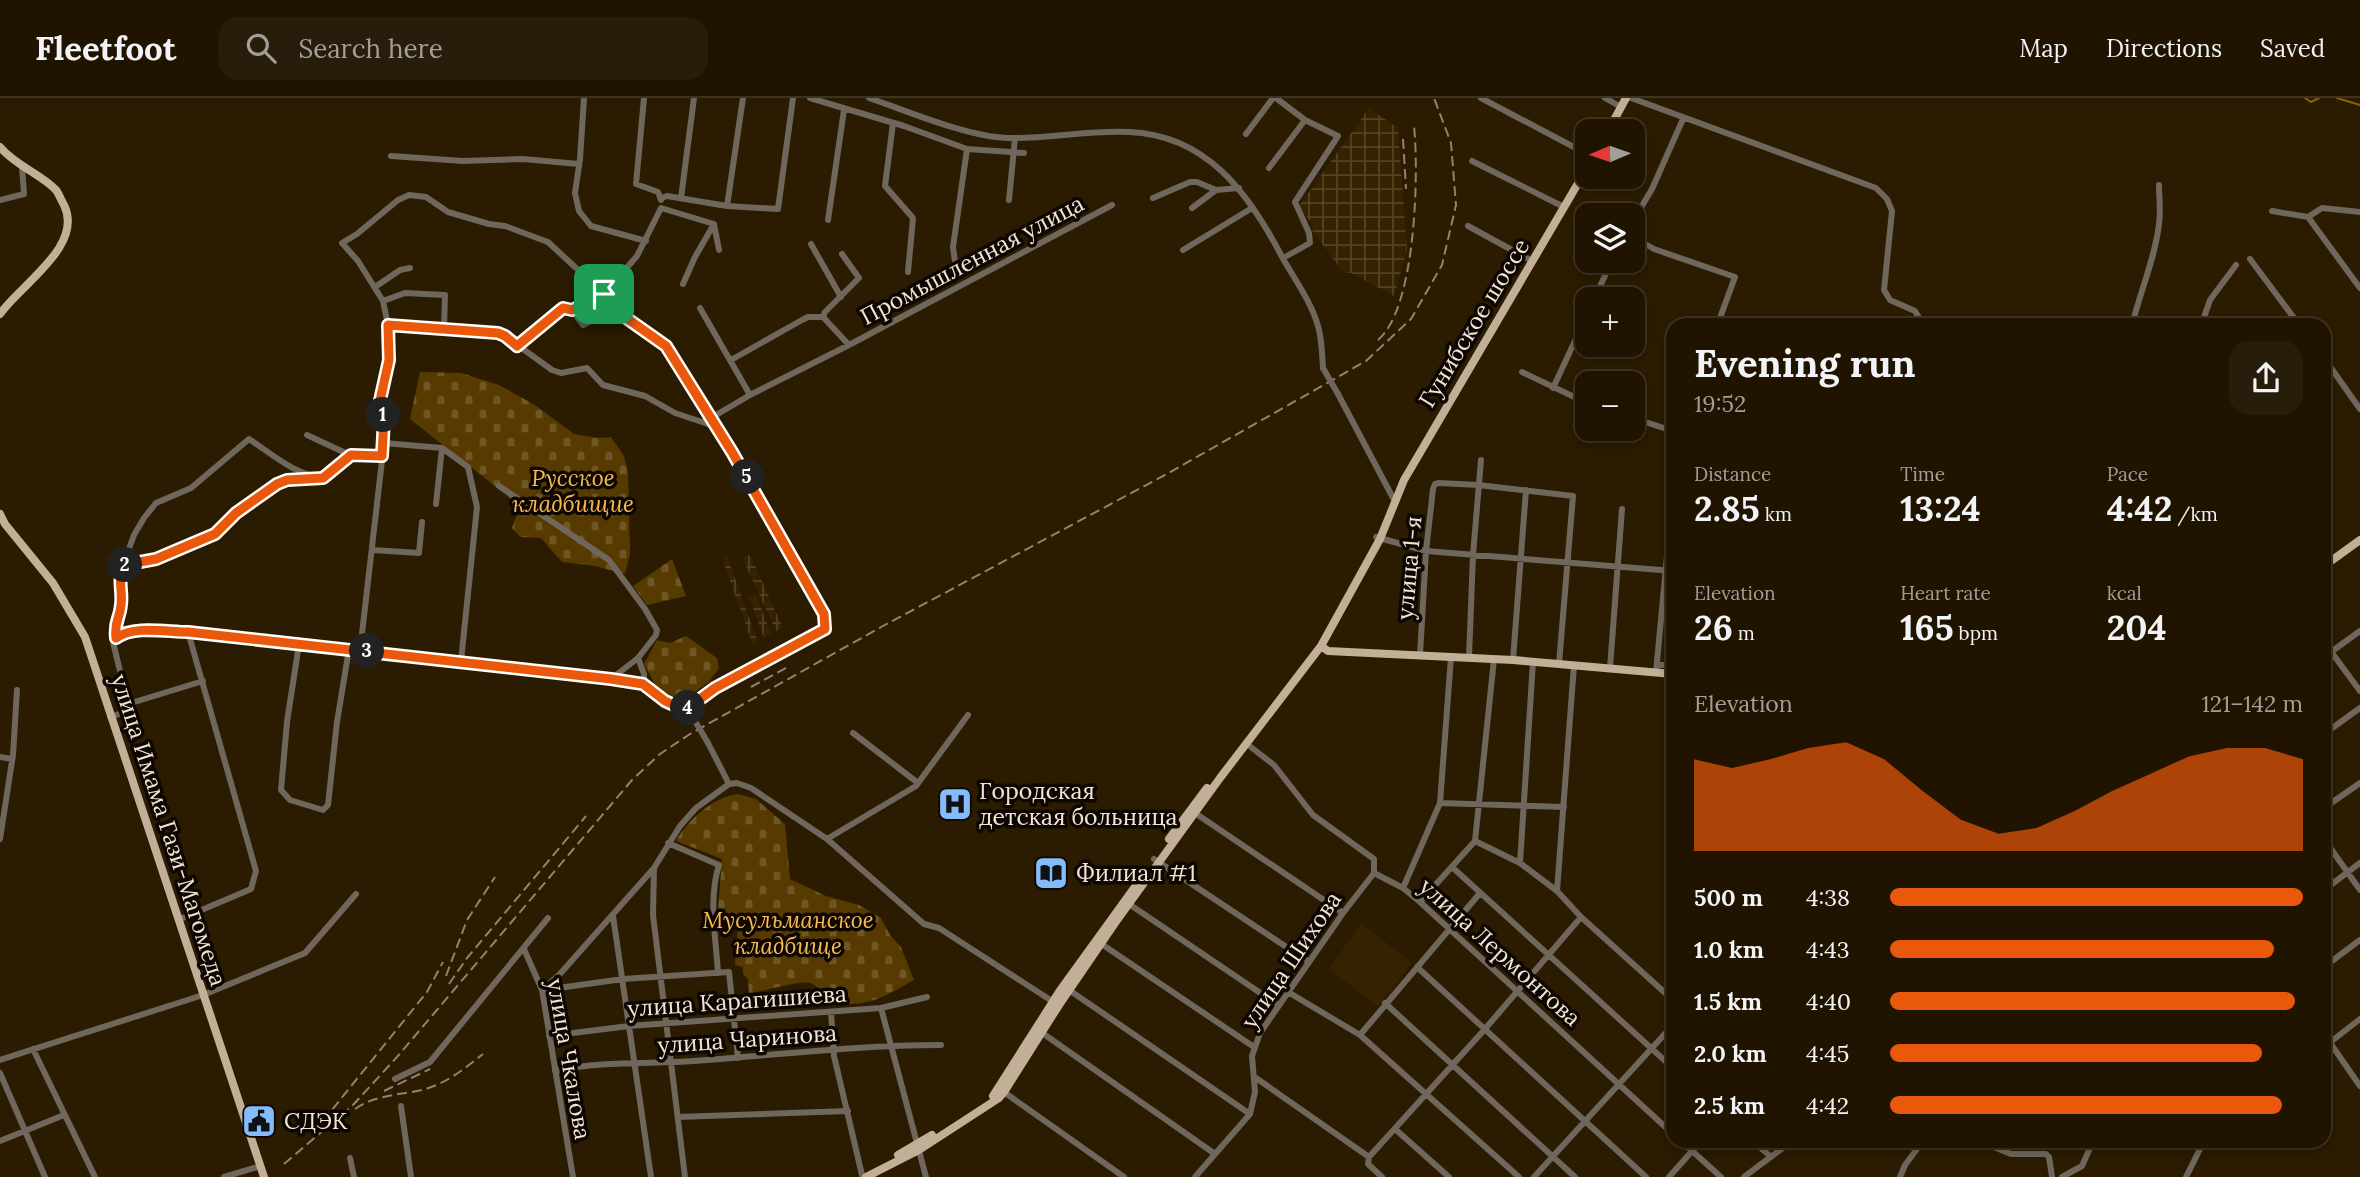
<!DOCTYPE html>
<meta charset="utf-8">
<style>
:root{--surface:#201401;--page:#281d0b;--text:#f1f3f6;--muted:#a29e99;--line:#3d3323;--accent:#ea580c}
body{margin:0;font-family:Lora,serif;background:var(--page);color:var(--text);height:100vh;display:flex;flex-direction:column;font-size:26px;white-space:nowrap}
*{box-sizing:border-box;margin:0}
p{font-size:23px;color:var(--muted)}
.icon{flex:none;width:38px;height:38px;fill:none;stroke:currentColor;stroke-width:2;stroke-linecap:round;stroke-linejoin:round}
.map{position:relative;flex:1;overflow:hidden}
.drawer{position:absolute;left:1666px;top:220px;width:665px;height:830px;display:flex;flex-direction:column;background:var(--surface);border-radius:21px;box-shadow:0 4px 10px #0003,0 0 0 2px var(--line)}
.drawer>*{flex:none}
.needle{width:46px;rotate:268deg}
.buttons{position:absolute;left:1575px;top:21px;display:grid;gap:14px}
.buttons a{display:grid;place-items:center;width:70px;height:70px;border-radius:14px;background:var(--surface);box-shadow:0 4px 10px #0003,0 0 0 2px var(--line);font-size:35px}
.pin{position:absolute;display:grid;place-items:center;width:60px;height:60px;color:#fff;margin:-30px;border-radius:14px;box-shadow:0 4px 10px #0006}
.km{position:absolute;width:35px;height:35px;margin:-18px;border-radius:50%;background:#222;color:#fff;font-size:19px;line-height:35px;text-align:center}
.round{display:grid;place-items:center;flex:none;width:74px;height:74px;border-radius:21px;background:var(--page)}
.headline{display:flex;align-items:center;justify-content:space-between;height:119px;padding:0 28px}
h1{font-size:38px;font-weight:800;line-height:52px}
.metrics{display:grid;grid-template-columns:repeat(3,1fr);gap:10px;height:119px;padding:7px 28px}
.metrics div{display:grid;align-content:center}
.metrics b{font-size:35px;font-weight:800}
.metrics small{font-size:19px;font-weight:400}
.metrics p{font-size:19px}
.chart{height:196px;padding:14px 28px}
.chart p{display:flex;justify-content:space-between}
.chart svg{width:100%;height:126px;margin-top:7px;fill:var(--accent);opacity:.7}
ul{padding:0 28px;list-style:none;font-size:23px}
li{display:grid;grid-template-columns:112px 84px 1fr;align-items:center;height:52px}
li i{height:18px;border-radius:9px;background:var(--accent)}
header{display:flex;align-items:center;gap:42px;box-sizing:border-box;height:98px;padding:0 35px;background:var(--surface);border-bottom:2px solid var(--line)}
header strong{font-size:33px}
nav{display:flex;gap:38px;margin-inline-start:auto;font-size:24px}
.search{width:490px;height:63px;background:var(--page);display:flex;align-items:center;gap:18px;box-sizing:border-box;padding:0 24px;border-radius:21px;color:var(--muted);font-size:26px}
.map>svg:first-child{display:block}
.built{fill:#352200}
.industrial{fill:url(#industrial-grid)}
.cemetery{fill:url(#cemetery-stones)}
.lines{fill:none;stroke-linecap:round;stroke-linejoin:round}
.stream{stroke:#8c6101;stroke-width:2}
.minor{stroke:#6f675b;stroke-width:6}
.major{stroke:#c1b097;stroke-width:8}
.rail{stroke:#90836f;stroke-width:2;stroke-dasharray:10 5;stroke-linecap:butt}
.minor-bridge{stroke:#6f675b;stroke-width:6}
.route-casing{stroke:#fff;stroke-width:14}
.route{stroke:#ea580c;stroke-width:9}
.labels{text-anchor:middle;stroke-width:7;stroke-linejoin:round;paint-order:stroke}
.street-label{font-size:23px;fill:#f0e5d6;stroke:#0e0701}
.park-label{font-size:23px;font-style:italic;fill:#f7ba51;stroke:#0e0701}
.poi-label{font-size:23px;fill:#f0e5d6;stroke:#0e0701;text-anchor:start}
</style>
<header>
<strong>Fleetfoot</strong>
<div class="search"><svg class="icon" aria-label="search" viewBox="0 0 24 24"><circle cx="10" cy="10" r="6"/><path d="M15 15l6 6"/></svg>Search here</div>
<nav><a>Map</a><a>Directions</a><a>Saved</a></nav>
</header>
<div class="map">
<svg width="2360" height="1079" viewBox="0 0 2360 1079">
<defs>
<pattern id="industrial-grid" width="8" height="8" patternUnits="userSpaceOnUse" patternTransform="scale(1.75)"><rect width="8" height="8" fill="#352200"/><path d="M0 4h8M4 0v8" fill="none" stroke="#534224"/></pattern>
<pattern id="cemetery-stones" width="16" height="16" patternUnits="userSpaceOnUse" patternTransform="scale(1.75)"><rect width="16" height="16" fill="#563a00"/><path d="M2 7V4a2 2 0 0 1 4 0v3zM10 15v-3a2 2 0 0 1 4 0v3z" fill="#6f5624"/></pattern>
</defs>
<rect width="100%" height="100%" fill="#2a1b01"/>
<path class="built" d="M 1361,825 L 1412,865 L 1378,909 L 1329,871 Z"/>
<path class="industrial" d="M 1369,10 L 1398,30 L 1407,152 L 1394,198 L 1351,175 L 1343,174 L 1311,131 L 1313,127 L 1299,108 Z
M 750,457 L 783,530 L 776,533 L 742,459 Z
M 727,458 L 758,545 L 753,547 L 722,460 Z
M 756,497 L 771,536 L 764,539 L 749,500 Z"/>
<path class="cemetery" d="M 420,274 L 461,275 L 499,287 L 535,307 L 574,336 L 598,340 L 611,339 L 624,358 L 628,374 L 630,456 L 625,476 L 595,468 L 562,464 L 541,440 L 520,439 L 512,430 L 520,408 L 410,321 Z
M 672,461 L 686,498 L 647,507 L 633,488 Z
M 686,538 L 717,560 L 719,570 L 709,584 L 683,602 L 658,592 L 644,566 L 657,542 L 670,545 Z
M 738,696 L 756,701 L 785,726 L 790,781 L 826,798 L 859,807 L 881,820 L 890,837 L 901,849 L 914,882 C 885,898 874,907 839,906 L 835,894 C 817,895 822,890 810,885 C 801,882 761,894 749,895 L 748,881 L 743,876 L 743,869 L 735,867 L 738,827 L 718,812 L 722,761 L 676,743 C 688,721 714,699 738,696 Z"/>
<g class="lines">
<path class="stream" d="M 2305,0 L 2311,4 L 2319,0
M 2337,0 L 2360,7"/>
<path class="minor" d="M 584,0 L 580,61 L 575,95 L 579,113 L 591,128 L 646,143
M 644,0 L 636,86 L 658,94 L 661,102
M 810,0 L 904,28 L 967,51 L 1024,55
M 869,0 C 907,13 968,39 1007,40 C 1047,41 1088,32 1129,34 C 1206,37 1248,94 1281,157 C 1293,179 1311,203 1318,228 C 1322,241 1322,256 1323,270
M 1481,0 L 1587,56
M 1605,0 L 1621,9
M 1631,0 L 1876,90 L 1887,101 L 1892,113 L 1884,192 L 1890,202 L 1915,213 L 1924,228
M 893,25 L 885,88 L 913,120 L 908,174
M 1246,36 L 1273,0
M 391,58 L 463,63 L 523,61 L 579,66
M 1472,63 L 1564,109
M 1269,70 L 1305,22 L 1276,0
M 661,100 L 667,98 L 727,108 L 778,111 L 793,0
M 681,100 L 694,0
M 1153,100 L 1190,84 L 1197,84 L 1216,92 L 1239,90
M 0,102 L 24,96 L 22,69
M 1009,102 L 1015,40
M 727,108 L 743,0
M 1192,110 L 1216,92
M 2272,113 L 2308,119 L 2322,110 L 2360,114
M 2308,119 L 2360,190
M 828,122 L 844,12
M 1633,123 L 1652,91 L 1683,21
M 1468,128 L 1532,163
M 1633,139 L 1654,151 L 1735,179 L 1717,228
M 811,146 L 841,199
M 1183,152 L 1252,110
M 842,156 L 859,180 L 825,214 L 823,219 L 849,247
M 1283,160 L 1310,145 L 1309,135 L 1295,104 L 1338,38 L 1305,22
M 2250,161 L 2300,228
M 955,164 L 953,149 L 967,51
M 683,186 L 695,159 L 714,126
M 375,189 L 400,172 L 410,170
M 1594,201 L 1612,163
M 383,203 L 405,195 L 445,197 L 444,231
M 700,210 L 750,297
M 572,212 L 583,227 L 616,210
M 388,227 L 498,235 L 505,238 L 552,272 L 561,275 L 587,270 L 603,287 L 645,298 L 675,315 L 717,329
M 2132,228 C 2140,193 2155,161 2159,126 C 2161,113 2159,100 2159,87
M 2201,228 L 2210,202 L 2236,167
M 517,248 L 563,210 L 572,212 L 604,196 L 622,217 L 666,248 L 732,354 L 824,516 L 825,531 L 715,590 L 685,612
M 2324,260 L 2360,311
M 731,262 L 802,222 L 808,219 L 823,219
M 1522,274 L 1587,305
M 1553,290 L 1587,217
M 1338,296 L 1393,400 L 1397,402
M 711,320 L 750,297 L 849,247 L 1112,107
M 1633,320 L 1673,333
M 307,337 L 352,358 L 382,358
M 384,345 L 442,350 L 468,369 L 477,409 L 461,563
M 499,388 L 609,462 L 645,511 L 657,532 L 656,537 L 638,560 L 611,581
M 436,406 L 442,350
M 1376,439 L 1426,453 L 1673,473
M 372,452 L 419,455 L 422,424
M 124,467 L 156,461 L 215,436 L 236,415 L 277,386 L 287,382 L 314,380
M 116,540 L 114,526 L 121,508 L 119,478 L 134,437 L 144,420 L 156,405 L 191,390 L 249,341 C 272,356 295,377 323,380 L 351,357
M 2324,544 L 2360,593
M 299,546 L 287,624 L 281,692 L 290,702 L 323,712 L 328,707 L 337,624 L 349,551
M 360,553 L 384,345 L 384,320 L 379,307 L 389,262 L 388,227 L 383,203 L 358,163 L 342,145 L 357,136 L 398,102 L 409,97 L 426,99 L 448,114 L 489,126 L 505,128 L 548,144 L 604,196 L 637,158 L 661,110 L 714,126 L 719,152
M 1420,557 L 1426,453 L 1433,391 L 1435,386 L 1439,385 L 1478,387 L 1573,398 L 1559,566
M 1469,559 L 1473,457 L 1481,362
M 2324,559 L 2360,533
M 638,560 L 644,576 L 644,586
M 1513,562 L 1526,392
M 1658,567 L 1673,567
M 1610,570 L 1622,411
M 1656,574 L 1671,416
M 128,606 L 203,583
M 110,619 L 122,615 L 128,606 L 113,544 C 125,527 169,534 188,534 L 611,581 L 644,586 L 665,602 L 685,612 L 692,618
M 853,635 L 918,685
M 2324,636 L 2360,610
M 708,645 L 729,686
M 1247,646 L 1274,667 L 1313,717 L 1374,761 L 1374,775
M 0,659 L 12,661
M 729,686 L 737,685 L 751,690 L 827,741 L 924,826 L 939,830 L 1055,905
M 1440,705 L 1564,709
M 2324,710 L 2360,685
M 1195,715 L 1343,815
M 0,741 L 13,657 L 17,592
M 827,741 L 916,688 L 968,617
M 2324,741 L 2360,792
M 1475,743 L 1520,765 L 1557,793 L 1581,819 L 1673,902
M 668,745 L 719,767 C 708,800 716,841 718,875
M 1154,761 L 1309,864
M 1520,765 L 1533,564
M 1452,769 L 1673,970
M 654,770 L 653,817 L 685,1079
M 1374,775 L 1403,790 L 1420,804 L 1673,1036
M 1403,790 L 1440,705 L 1451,559
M 2324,792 L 2360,765
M 1557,793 L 1574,567
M 1420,804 L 1475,743 L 1494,561
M 1129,806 L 1278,907
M 613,818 L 651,1079
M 178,822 L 251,791 L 256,773 L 188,534
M 1100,845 L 1254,949
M 524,851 L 542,892 L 573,1079
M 1417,869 L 1646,1079
M 2324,869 L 2360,842
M 542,892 L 559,877 L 654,770 L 680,728 L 696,710 L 729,686
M 544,892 L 623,881 L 729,874 L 738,960
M 1069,892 L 1250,1016
M 1288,894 L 1360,937 L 1519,1079
M 1385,905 L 1575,1079
M 881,910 L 926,1079
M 831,914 L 834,958 L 862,1077
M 1038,932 L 1215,1056
M 2324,936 L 2360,988
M 1360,937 L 1480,795
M 549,938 L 629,928 L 881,910 L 927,899
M 2324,949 L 2360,921
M 33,951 L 95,1079
M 0,962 L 203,897 L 305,855 L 356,796
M 555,973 C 601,963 647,966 694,963 C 776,957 859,947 941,947
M 0,975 L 45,1079
M 1256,980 L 1369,1059 L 1368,1066 L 1382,1079
M 395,981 L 430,964 L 548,820
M 1001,992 L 1124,1079
M 401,1008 L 411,1079
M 678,1019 L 848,1013
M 1395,1031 L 1449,1079
M 0,1043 L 64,1017
M 1681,1043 L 1721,1079
M 1753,1043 L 1771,1059
M 1979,1043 L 2011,1056 L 2046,1056 L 2049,1059 L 2052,1079
M 1369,1059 L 1485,931 L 1581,819
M 350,1060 L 354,1079
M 224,1079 L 261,1068
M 1195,1079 L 1250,1016 L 1255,994 L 1252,958 L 1260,935 L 1343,815 L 1374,775
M 1534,1079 L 1673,927
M 1669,1079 L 1701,1043
M 1744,1079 L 1792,1043
M 1900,1079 L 1905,1067 L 1923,1043
M 2062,1079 L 2082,1068 L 2093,1043
M 2186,1079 L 2204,1043"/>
<path class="major" d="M 1608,33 L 1626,0
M 0,49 C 16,68 41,76 56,92 C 59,96 61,102 64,107 C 84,148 21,186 0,216
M 0,416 L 5,426 L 53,485 L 85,539 L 264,1079
M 2324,468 L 2360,442
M 1321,548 L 1328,553 L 1513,562 L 1673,576
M 1169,741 L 1207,690
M 993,998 L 1061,891 L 1137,786
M 898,1057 L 932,1037
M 866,1079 L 919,1052 L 999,1000 L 1004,994 L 1059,907 L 1115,825 L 1220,680 L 1321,548 L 1380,441 L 1404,382 L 1587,70"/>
<path class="rail" d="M 1403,41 L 1406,91
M 1378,242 C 1416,210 1419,75 1414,28
M 751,589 L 788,569
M 446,878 L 467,822 L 495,779
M 449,886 L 467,860 L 586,718
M 384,993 L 430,971
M 355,1011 C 374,997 400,997 422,992 C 446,986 464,971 483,956
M 323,1023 L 427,894 L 443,864
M 284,1066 L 353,1007 L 397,959 L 632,682 L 660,656 L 690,636 L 883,528 L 1165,377 L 1366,263 L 1411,221 L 1442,167 L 1456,107 L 1451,45 L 1434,0"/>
<path class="minor-bridge" d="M 1323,270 L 1338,296
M 692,618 L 708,645"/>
</g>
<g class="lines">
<g class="route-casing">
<path id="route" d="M 604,196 L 622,217 L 666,248 L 732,354 L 824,516 L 825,531 L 715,590 L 685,612 L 665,603 L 643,586 L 611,581 L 188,534 C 167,534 134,527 116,540 C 114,522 120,521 121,507 C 123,491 117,484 124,467 L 156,461 L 215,436 L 236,415 L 277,386 L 287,382 L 323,380 L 351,357 L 382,358 L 384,320 L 379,307 L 389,262 L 388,227 L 498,235 L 505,238 L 517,248 L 563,210 L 572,212 Z"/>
</g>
<use href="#route" class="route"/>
</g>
<defs>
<g id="hospital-square" transform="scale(1.75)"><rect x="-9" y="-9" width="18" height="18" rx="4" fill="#84bbfb" stroke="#0e0701"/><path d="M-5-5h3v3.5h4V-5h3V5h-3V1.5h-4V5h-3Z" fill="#111"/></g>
<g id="library-square" transform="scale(1.75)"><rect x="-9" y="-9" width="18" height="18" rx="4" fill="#84bbfb" stroke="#0e0701"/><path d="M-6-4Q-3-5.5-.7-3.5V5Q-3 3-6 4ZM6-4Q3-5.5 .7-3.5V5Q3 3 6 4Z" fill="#111"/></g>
<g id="civic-square" transform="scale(1.75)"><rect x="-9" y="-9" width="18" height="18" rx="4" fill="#84bbfb" stroke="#0e0701"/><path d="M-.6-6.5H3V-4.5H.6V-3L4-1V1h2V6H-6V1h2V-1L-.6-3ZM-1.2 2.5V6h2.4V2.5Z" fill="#111"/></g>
</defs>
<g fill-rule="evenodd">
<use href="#hospital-square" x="955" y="706"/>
<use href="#library-square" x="1051" y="775"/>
<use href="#civic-square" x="259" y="1023"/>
</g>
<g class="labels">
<g class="street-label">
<text transform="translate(972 162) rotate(-28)" y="8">Промышленная улица</text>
<text transform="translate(1474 225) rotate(-59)" y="8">Гунибское шоссе</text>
<text transform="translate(1409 470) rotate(-85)" y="8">улица 1-я</text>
<text transform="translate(169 732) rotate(72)" y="8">улица Имама Гази-Магомеда</text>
<text transform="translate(1500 854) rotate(42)" y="8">улица Лермонтова</text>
<text transform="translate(1291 862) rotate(-56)" y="8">улица Шихова</text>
<text transform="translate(737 903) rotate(-4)" y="8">улица Карагишиева</text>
<text transform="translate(747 941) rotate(-4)" y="8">улица Чаринова</text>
<text transform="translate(569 961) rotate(80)" y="8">улица Чкалова</text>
</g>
<g class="park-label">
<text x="573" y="388">Русское<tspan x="573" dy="26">кладбищие</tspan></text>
<text x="788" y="830">Мусульманское<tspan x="788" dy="26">кладбище</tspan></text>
</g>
<g class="poi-label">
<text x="979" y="701">Городская<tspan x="979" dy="26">детская больница</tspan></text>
<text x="1076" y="783">Филиал #1</text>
<text x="284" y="1031">СДЭК</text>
</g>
</g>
</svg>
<div class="buttons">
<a><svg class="needle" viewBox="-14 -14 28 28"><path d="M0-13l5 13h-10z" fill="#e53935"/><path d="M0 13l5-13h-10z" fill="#a29e99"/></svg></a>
<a><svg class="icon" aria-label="layers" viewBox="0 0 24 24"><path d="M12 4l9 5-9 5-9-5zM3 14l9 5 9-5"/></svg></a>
<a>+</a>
<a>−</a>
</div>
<div class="pin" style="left:604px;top:196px;background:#1e9e55"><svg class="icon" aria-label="arrive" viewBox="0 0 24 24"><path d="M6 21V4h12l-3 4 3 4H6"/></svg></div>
<b class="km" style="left:383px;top:317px">1</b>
<b class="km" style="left:125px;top:467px">2</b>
<b class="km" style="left:367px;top:553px">3</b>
<b class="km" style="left:688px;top:610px">4</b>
<b class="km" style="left:747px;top:379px">5</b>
<section class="drawer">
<div class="headline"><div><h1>Evening run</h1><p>19:52</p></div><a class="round"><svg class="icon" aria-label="share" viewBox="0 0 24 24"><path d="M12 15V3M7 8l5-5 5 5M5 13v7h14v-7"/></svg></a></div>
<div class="metrics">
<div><p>Distance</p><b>2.85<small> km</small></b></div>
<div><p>Time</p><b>13:24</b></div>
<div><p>Pace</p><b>4:42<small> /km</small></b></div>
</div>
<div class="metrics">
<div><p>Elevation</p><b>26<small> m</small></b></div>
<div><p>Heart rate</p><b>165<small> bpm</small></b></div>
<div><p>kcal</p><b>204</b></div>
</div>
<div class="chart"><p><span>Elevation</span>121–142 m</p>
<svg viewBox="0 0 160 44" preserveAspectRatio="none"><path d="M0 44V12L10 15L20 12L30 8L40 6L50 12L60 23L70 33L80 38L90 36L100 30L110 23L120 17L130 11L140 8L150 8L160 12V44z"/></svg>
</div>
<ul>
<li><b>500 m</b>4:38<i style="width:100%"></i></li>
<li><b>1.0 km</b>4:43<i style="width:93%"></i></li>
<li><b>1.5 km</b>4:40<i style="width:98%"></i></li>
<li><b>2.0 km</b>4:45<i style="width:90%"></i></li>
<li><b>2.5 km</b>4:42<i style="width:95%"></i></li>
</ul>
</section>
</div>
